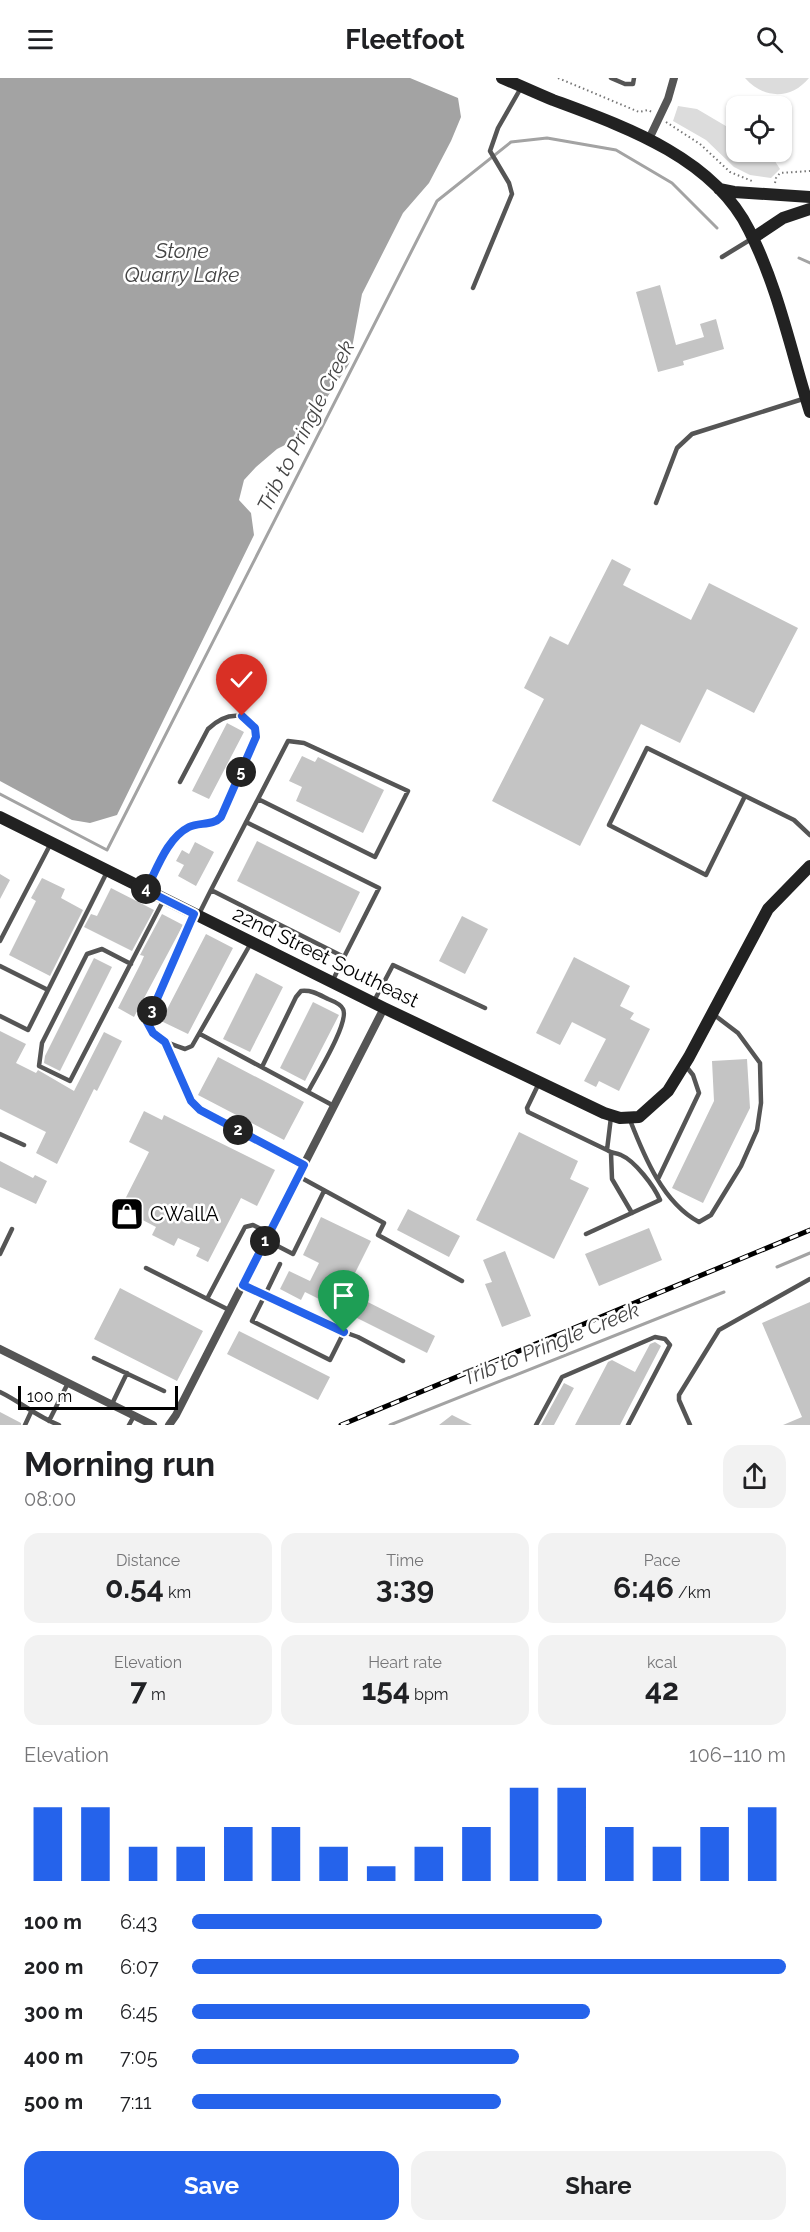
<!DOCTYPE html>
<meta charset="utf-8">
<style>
:root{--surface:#fff;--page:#f2f2f2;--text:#202124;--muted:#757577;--accent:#2563eb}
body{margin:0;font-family:Raleway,sans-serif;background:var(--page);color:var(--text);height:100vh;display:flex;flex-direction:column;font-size:22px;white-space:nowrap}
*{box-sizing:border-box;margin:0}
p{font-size:20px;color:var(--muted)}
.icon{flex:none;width:33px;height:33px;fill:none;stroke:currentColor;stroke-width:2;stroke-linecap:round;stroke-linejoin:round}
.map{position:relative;height:1347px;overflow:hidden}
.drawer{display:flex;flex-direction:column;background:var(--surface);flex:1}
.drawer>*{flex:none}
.controls{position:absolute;left:726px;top:18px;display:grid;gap:12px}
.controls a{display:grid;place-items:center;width:66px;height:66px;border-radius:12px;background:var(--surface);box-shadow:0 2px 4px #0004;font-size:30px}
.scale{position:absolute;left:18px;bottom:15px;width:160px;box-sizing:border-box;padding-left:6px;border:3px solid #000;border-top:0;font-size:16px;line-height:21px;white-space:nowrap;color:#000;-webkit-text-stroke:4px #fff;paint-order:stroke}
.pin{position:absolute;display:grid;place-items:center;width:51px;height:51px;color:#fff;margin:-62px -26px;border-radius:50% 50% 50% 0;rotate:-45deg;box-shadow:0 0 6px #0007}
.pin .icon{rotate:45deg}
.km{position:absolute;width:30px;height:30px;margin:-15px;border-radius:50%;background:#222;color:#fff;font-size:16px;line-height:30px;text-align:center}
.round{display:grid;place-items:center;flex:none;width:63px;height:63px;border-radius:18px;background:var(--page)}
.head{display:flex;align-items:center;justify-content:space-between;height:102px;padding:0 24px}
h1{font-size:33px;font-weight:700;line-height:45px}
.stats{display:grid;grid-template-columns:repeat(3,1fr);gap:9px;height:102px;padding:6px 24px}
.stats div{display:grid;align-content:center;border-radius:15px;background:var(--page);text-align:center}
.stats b{font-size:30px;font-weight:700}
.stats small{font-size:16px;font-weight:400}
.stats p{font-size:16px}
.chart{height:168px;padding:12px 24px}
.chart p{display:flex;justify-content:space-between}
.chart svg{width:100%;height:108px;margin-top:6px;stroke:var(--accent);stroke-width:6}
.primary-button{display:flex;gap:12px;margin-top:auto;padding:12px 24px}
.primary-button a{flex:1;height:69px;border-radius:18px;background:var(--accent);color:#fff;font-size:24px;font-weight:700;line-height:69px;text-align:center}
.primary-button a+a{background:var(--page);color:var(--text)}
ul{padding:0 24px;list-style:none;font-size:20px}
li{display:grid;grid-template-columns:96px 72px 1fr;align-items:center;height:45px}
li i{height:15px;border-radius:8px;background:var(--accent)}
header{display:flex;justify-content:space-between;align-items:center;height:78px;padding:0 24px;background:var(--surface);font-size:27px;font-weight:700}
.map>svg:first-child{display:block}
.green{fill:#dcdcdc}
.water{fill:#a3a3a3}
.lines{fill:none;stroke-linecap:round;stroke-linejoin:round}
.stream{stroke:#a3a3a3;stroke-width:3}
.building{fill:#c4c4c4}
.path{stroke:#777;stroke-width:2;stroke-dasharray:1.5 3;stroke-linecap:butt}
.lane{stroke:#555;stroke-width:4.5}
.street{stroke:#555;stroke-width:8}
.secondary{stroke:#222;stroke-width:12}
.rail-casing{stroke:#000;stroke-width:5}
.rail{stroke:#fff;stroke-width:3;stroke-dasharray:9;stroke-linecap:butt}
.route-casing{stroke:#fff;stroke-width:12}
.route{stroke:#2563eb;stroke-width:8}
.labels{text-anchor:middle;stroke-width:5;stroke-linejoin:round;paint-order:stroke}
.street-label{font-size:20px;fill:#000;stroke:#fff}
.poi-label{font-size:20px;fill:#000;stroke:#fff;text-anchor:start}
.water-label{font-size:21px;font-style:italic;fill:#444;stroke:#fff}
</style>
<header><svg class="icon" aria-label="menu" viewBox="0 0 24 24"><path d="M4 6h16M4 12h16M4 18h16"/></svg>Fleetfoot<svg class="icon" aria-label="search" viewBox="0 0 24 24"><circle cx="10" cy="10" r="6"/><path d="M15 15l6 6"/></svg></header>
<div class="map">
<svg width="810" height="1347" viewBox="0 0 810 1347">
<rect width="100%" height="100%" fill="#fff"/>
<path class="green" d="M 745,0 L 809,0 C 791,22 763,21 745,0 Z
M 678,28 L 697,31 L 736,54 L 736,74 L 769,74 L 780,91 L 771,100 L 750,97 L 734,89 L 706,62 L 673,43 Z"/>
<path class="water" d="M 0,0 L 410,0 L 458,20 L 461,39 L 451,63 L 429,105 L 403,135 L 362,216 L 349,286 L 301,359 L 277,371 L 256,389 L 244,402 L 239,422 L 251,435 L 254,457 L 117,737 L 90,745 L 72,742 L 0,703 Z"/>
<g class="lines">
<path class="stream" d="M 799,180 L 810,185
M 0,716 L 107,772 L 437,123 L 511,64 L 547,60 L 616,72 L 672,105 L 717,150
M 777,1189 L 810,1175
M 390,1347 L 724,1214"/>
</g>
<path class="building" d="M 660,207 L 676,267 L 704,259 L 700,246 L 716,241 L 724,271 L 683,283 L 684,287 L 658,294 L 636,214 Z
M 612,481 L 631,491 L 623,507 L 691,542 L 709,505 L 798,550 L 754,635 L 707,611 L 680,665 L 641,646 L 580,768 L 492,723 L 544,621 L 524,610 L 550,558 L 568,567 Z
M 227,645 L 244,654 L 209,721 L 192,713 Z
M 302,678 L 315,684 L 318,679 L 384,712 L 363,755 L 296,723 L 302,709 L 289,703 Z
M 257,763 L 360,814 L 340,855 L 237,803 Z
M 195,764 L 214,774 L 196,808 L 178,798 L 184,787 L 176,783 L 182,772 L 189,776 Z
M 0,796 L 10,802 L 0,821 Z
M 42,800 L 65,811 L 61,820 L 83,832 L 50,898 L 9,877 L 36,823 L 31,820 Z
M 111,810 L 154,832 L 132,873 L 84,849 L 91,836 L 97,838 Z
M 162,836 L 183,847 L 134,939 L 118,930 L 141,885 L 144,878 L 140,877 Z
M 462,838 L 488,851 L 465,896 L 439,883 Z
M 206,856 L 233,870 L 188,956 L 161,943 Z
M 574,879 L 630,908 L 620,928 L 634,935 L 630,941 L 650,951 L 619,1013 L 599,1003 L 596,1009 L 584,1003 L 606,961 L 572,944 L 560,967 L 536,955 Z
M 94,880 L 112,889 L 60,993 L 44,985 L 45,978 Z
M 256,895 L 283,909 L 250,974 L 223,961 Z
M 313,924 L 339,937 L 305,1003 L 280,990 Z
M 0,953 L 26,966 L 16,985 L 36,995 L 38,992 L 74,1013 L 104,954 L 122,963 L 97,1013 L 94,1011 L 57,1086 L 36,1075 L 46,1054 L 0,1031 Z
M 218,979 L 304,1024 L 284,1062 L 198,1017 Z
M 747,981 L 750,1030 L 703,1125 L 672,1110 L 714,1023 L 712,983 Z
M 144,1033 L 162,1042 L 164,1037 L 275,1092 L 257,1128 L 241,1120 L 208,1184 L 196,1178 L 200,1170 L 178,1160 L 174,1168 L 152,1157 L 156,1149 L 133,1137 L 129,1146 L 116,1139 L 149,1074 L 129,1064 Z
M 519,1054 L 578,1083 L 570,1101 L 589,1110 L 554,1181 L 476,1142 Z
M 0,1083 L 33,1100 L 35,1097 L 47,1103 L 36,1126 L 0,1109 Z
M 408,1131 L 460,1158 L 449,1179 L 397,1152 Z
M 321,1139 L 371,1163 L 346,1213 L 435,1258 L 427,1275 L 305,1214 L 301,1222 L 280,1211 L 289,1193 L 310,1203 L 319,1185 L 303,1177 Z
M 649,1150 L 662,1182 L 599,1208 L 585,1176 Z
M 505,1173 L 531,1238 L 502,1249 L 485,1206 L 492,1204 L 483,1182 Z
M 120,1210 L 203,1253 L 177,1303 L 94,1261 Z
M 810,1224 L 810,1347 L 783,1347 L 802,1339 L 762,1245 Z
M 239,1253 L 330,1299 L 318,1322 L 227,1276 Z
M 655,1264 L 661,1268 L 620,1347 L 575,1347 L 608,1284 L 612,1282 L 635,1294 L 650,1266 Z
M 564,1305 L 574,1310 L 554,1347 L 541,1347 Z
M 0,1334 L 21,1345 L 21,1347 L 0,1347 Z
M 452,1337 L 472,1347 L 439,1347 Z"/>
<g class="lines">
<path class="path" d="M 558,0 L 639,34 L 648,32 L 652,34
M 666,44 L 700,66 L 730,94 L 752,103
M 775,105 L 776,100 L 780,95 L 810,93"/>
<path class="lane" d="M 611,0 L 625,6 L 633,6 L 634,0
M 722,179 L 753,160
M 473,210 L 512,116 L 509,105 L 490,73 L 498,50 L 522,8
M 656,425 L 677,370 L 692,356 L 806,320
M 745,718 L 706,797 L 609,747 L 647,670 L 794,742 L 810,757
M 246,744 L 379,810 L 344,879
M 146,812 C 157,791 167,759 189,749 C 199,744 213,748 221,739 L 256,659 C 251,629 225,635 208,651 L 180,704
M 211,812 L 288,663 L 304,665 L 408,713 L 375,779 L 258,721
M 199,836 L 211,812 L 344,879 L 333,902
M 193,838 L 147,944 C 156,961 167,965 185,971 L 192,968 L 251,865
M 0,863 L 50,767
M 131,886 L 102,871 L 87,876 L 42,965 L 39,988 L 70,1003 C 101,943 132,883 163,823
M 0,888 L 48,912 L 28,952 L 0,938
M 48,912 L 107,794
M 373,925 L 393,887 L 485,930
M 200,956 L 334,1028
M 165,964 L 191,1023 L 200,1032 L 304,1087
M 262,989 L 296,919 L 301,913 C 312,912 318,916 328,921 C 333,923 341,926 343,931 C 350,944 315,1000 308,1014
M 539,1005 L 527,1030 L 528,1034 L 607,1072 L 611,1039
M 630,1042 C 644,1078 663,1125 699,1144 L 711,1137 L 741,1088 L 757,1052 L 761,1025 L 760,985 L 738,955 L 713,936
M 0,1056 L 24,1067
M 611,1075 L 612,1101 L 632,1135
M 298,1098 L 384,1145 L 378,1157 L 462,1203
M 658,1101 L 699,1015 L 693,997 L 685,987
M 586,1156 L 660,1122 C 654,1108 635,1083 621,1077 C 615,1074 612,1076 607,1072
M 266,1162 L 293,1176 L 324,1113
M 0,1176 L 12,1151
M 146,1190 L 229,1232
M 243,1207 L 265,1217 L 252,1243 L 330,1282 L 344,1254 L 265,1217 L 280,1186
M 207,1221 L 245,1149 L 253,1147 L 269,1155
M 344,1254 L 358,1259 L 403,1283
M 94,1280 L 164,1313
M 0,1314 C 21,1324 37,1339 59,1347
M 112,1326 L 127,1295
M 49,1343 L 68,1305
M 25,1347 L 31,1334
M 129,1347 L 134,1338
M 536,1347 L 562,1299 L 655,1259 L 665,1261 L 670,1267 L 628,1347
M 690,1347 L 679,1322 L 679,1317 L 719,1252 L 810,1201"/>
<path class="street" d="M 649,61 L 668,21 L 674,0
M 0,1271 L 153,1347
M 169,1347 L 176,1337 L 384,930"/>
<path class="secondary" d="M 502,0 C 519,7 536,15 553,22 C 623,48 713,79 749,152 C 778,209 791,273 810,334
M 719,111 L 734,114 L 810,119
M 753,160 L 783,140 L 810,131
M 0,739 L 384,930 L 604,1035 L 620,1040 L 639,1039 L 668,1013 L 689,979 L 768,831 L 810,788"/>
<g class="rail-casing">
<path id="rail" d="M 341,1347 L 810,1152"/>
</g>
<use href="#rail" class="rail"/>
</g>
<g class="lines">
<g class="route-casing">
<path id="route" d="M 242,638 L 255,650 L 256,659 L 221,739 C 213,748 199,744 189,749 C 167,760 157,791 146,812 L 194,836 L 147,944 L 153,955 L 165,964 L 191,1023 L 200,1032 L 304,1087 L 243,1207 L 344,1254"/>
</g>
<use href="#route" class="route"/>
</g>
<defs>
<g id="shop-square" transform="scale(1.725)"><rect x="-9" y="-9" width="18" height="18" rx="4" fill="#000" stroke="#fff"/><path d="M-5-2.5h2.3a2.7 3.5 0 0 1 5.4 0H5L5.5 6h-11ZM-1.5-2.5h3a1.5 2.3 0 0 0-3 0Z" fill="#fff"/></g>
</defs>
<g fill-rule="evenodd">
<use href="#shop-square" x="127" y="1136"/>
</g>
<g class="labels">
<g class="street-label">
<text transform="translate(326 879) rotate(26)" y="7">22nd Street Southeast</text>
</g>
<g class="poi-label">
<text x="150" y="1143">CWallA</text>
</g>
<g class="water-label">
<text x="182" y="180">Stone<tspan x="182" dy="24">Quarry Lake</tspan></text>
<text transform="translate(306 348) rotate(-63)" y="7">Trib to Pringle Creek</text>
<text transform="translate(551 1266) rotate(-22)" y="7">Trib to Pringle Creek</text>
</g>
</g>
</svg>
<div class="controls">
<a><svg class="icon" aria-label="locate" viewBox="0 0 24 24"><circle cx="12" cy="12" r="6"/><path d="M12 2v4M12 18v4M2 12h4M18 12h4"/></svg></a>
</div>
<div class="scale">100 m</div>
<div class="pin" style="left:344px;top:1254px;background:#1e9e55"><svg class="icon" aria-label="arrive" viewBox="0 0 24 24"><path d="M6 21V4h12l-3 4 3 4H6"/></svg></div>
<div class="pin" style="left:242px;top:638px;background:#d93025"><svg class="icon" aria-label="check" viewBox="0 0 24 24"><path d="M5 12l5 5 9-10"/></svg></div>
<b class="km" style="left:265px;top:1163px">1</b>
<b class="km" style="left:238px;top:1052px">2</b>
<b class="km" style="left:152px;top:933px">3</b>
<b class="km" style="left:146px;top:811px">4</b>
<b class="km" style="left:241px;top:694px">5</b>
</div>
<section class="drawer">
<div class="head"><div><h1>Morning run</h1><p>08:00</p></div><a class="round"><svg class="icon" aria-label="share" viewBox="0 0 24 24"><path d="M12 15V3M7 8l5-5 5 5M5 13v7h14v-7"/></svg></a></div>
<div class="stats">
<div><p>Distance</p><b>0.54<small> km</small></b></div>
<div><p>Time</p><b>3:39</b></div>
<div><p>Pace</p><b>6:46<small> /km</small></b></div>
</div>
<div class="stats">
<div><p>Elevation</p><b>7<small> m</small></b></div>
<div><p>Heart rate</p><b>154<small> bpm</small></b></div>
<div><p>kcal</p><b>42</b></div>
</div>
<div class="chart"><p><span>Elevation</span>106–110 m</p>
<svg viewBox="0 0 160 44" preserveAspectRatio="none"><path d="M5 44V14M15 44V14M25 44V30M35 44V30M45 44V22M55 44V22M65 44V30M75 44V38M85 44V30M95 44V22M105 44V6M115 44V6M125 44V22M135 44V30M145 44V22M155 44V14"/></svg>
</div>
<ul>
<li><b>100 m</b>6:43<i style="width:69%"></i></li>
<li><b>200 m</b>6:07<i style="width:100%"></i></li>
<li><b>300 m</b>6:45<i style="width:67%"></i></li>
<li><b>400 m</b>7:05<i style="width:55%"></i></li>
<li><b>500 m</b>7:11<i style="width:52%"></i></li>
</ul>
<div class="primary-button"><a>Save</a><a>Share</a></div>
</section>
